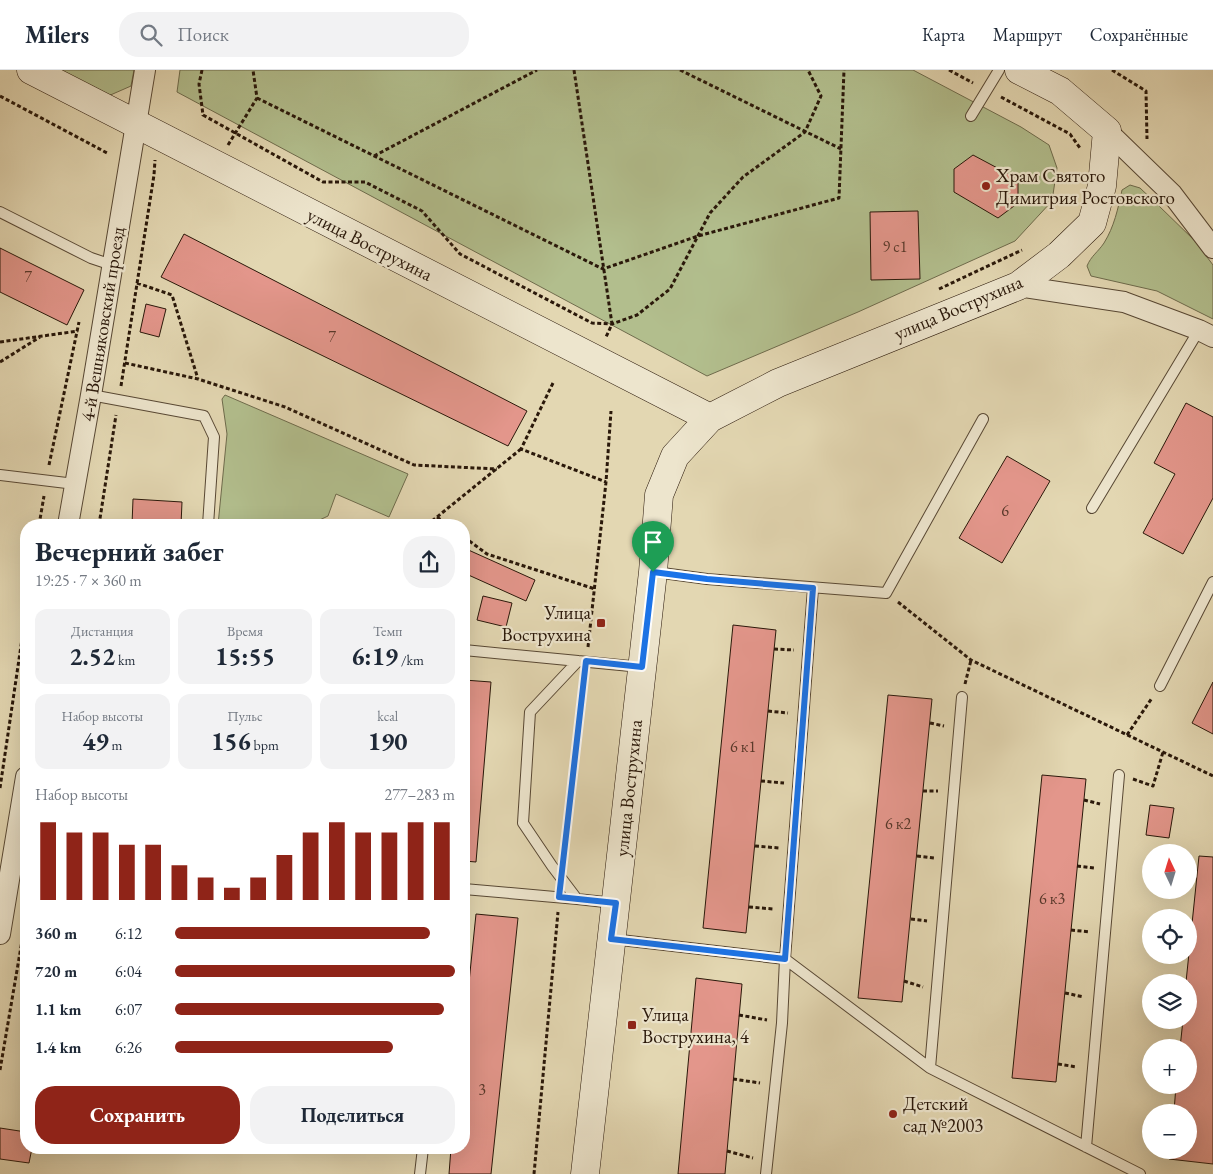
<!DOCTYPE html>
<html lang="ru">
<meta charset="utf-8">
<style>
:root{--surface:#fff;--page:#f2f2f3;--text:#1f2937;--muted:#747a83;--line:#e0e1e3;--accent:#8f2418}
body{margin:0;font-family:"EB Garamond",serif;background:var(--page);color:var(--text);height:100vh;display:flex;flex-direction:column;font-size:19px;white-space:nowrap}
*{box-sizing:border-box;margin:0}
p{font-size:16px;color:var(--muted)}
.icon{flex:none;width:28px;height:28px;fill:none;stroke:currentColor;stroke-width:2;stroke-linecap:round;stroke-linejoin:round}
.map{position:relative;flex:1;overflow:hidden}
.panel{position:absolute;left:20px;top:449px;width:450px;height:635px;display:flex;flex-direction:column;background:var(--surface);border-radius:20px;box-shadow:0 5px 20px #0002}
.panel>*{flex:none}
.needle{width:32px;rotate:356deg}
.controls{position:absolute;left:1142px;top:774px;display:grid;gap:10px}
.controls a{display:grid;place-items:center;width:55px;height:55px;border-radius:50%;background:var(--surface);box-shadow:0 5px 20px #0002;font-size:25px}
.pin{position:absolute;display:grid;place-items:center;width:42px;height:42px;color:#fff;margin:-51px -21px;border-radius:50% 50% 50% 0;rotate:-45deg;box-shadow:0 0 5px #0007}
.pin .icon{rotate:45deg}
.round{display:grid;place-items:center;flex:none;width:52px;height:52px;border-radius:20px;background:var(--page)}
.summary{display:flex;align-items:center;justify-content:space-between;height:85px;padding:0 15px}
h1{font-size:28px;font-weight:700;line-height:38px}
.metrics{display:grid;grid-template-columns:repeat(3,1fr);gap:8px;height:85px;padding:5px 15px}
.metrics div{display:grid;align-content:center;border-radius:12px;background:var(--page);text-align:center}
.metrics b{font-size:25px;font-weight:700}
.metrics small{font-size:14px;font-weight:400}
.metrics p{font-size:14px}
.chart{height:140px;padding:10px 15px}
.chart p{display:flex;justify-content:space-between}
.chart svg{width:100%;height:90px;margin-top:5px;stroke:var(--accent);stroke-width:6}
.button{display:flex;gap:10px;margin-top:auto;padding:10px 15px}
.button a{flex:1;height:58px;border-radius:20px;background:var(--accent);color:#fff;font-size:20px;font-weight:700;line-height:58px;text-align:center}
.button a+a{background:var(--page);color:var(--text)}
ul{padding:0 15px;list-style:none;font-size:16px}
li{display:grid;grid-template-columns:80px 60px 1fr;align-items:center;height:38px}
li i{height:12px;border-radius:6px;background:var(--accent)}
header{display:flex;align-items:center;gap:30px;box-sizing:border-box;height:70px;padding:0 25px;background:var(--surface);border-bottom:1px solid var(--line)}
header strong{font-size:24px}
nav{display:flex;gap:28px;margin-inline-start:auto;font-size:18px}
.search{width:350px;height:45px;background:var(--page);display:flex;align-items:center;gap:12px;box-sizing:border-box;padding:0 18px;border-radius:20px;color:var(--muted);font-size:19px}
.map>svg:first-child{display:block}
.green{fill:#b2be8d;stroke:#6e6b4c}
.building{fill:#e3968b;stroke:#2a180a}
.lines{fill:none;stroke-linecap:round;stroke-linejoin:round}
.lane-casing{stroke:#584834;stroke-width:12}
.street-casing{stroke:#584834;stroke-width:22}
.secondary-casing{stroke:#2a180a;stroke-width:29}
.path{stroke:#2a180a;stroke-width:3;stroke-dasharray:4 2.5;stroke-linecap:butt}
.lane{stroke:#ede5cd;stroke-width:10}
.street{stroke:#ede5cd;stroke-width:20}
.secondary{stroke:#ede5cd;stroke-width:28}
.route-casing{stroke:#fff;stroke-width:10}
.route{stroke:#1a73e8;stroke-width:6}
.poi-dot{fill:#8f2418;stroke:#ede5cd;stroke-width:2}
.labels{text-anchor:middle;stroke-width:4.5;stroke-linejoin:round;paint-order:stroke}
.number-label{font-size:16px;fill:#58382a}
.poi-label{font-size:19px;fill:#2a180a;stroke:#ede5cd;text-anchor:start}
.street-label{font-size:19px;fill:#2a180a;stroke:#ede5cd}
</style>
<header>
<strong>Milers</strong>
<div class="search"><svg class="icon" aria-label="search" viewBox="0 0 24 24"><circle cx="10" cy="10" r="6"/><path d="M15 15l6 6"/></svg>Поиск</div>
<nav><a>Карта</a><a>Маршрут</a><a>Сохранённые</a></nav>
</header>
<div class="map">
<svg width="1213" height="1104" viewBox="0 0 1213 1104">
<rect width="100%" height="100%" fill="#e3d7b2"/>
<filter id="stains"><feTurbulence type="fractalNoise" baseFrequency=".004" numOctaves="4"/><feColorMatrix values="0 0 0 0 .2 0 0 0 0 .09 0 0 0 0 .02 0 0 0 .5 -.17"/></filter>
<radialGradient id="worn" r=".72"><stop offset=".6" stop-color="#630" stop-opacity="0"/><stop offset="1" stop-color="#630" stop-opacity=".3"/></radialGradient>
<path class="green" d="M 43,0 L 134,0 L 131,16 L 99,30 Z
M 180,0 L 913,0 L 1021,57 L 1049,75 L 1057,98 L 1052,131 L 1015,171 L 858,242 L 707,306 L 177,22 Z
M 1130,115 L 1140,118 L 1158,135 L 1195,171 L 1213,195 L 1213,249 L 1157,221 L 1091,206 L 1087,196 C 1091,186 1098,182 1104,173 C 1114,157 1118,139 1122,120 Z
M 225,325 L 408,404 L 389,447 L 336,424 L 328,446 L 309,455 L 218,455 L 227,364 L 222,329 Z"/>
<path class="building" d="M 973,85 L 1018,109 L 1018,133 L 998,148 L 954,122 L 954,99 Z
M 918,141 L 920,209 L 871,210 L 870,142 Z
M 184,164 L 527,341 L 508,376 L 161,207 Z
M 0,178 L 84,220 L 67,255 L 0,222 Z
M 146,234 L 166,239 L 159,267 L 140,262 Z
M 1186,333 L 1213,347 L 1213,428 L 1183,484 L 1143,463 L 1175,404 L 1154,393 Z
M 1007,386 L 1050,411 L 1002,493 L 959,468 Z
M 133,429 L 182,432 L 181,455 L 132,455 Z
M 464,478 L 535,510 L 526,531 L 464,503 Z
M 483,526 L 512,533 L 506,557 L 477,550 Z
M 733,555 L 776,560 L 746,863 L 703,858 Z
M 464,610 L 491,612 L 476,792 L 464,791 Z
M 1213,612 L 1213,664 L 1192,653 Z
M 888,625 L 932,629 L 902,932 L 858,928 Z
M 1042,705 L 1086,709 L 1056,1012 L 1012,1008 Z
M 1150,735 L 1174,738 L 1169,768 L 1146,765 Z
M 1199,786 L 1213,787 L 1213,1094 L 1169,1089 L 1170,1080 L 1189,1080 L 1189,1042 L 1174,1042 L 1176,1015 L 1189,1015 L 1189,978 L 1180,978 L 1183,950 L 1189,950 L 1189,912 L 1186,912 Z
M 476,844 L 518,848 L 491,1104 L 449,1104 L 451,1078 L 464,1078 L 464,961 Z
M 696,908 L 742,914 L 725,1104 L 678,1104 Z
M 0,1058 L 26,1062 L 26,1078 L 32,1078 L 29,1093 L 0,1089 Z"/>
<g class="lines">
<g class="lane-casing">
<path id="lane" d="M 971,46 L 999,0
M 0,142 L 91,188 L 112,195
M 91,325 L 204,346 L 214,367 L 208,455
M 0,405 L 75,414
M 1092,438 L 1199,260
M 655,502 L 707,509 L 886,523 L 983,349
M 464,580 L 578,591
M 1160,616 L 1213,512
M 464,819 L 577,829
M 614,833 L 577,829 L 552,796 L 523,753 L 530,642 L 578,591 L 641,597
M 612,869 L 785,889 L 930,998 L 1140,1104
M 930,998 L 962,627
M 1086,1077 L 1119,705
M 420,1104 L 423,1078
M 766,1104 L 782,953 L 785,889 L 813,518"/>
</g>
<g class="street-casing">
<path id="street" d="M 1107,61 L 1172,124 L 1213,178
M 1018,216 L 1124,232 L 1199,260 L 1213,267
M 68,455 L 91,325 L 145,0
M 0,864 L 26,707"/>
</g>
<g class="secondary-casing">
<path id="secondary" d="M 31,0 L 710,348
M 585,1104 L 653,502 L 659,425 L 675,386 L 710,348 L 778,313 L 1018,216 L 1059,185 L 1092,153 L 1102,116 L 1107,61 L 1060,21 L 1019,0"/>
</g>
<path class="path" d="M 202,0 L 199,14 L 203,45 L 323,112 L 365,112 L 422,141 L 460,184 L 592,253 L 612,254 L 637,245 L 670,219 L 710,143 L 743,107 L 805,62 L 821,26 L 808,0
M 574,0 L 612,254 L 606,267
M 680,0 L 841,79
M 949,0 L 973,13
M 1112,0 L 1146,21 L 1147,69
M 0,26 L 109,84
M 1001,27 L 1070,64 L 1080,78
M 257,28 L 603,199 L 698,166 L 839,128 L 844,0
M 228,75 L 257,28 L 253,0
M 374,86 L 537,0
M 137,213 L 172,225 L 198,309
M 939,219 L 1022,180
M 0,272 L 78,261
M 0,292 L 40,267
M 125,293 L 198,309 L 285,337 L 414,395 L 497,399
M 553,313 L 521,379 L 606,412
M 121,316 L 154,105 L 155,90
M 49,395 L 79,252
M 437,447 L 448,455
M 39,455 L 44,426
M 99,455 L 116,345
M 427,455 L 521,379
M 464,467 L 487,484 L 595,519
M 898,532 L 971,590 L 1213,706
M 588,577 L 606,412 L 611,341
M 774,579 L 794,580
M 965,614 L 971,590
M 768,641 L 788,643
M 930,653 L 944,656
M 1127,665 L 1152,628
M 1133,709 L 1153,716 L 1163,682
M 761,711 L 784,713
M 0,718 L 26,542
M 923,721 L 938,721
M 1084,730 L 1100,734
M 755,776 L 779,778
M 564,783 L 584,608
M 917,786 L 934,788
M 1077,796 L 1094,798
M 749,837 L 773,839
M 911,849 L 927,851
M 1071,860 L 1090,862
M 904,911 L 923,917
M 1065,923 L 1084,927
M 739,945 L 767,950
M 1058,994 L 1077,997
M 0,1000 L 23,865
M 733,1009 L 760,1013
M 727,1081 L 753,1088
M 534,1104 L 558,842"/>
<use href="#lane" class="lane"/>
<use href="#street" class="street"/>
<use href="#secondary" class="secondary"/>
</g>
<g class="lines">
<g class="route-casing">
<path id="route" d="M 653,502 L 707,509 L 813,518 L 785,889 L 611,869 L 616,833 L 559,827 L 586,591 L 642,597 Z"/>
</g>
<use href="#route" class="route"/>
</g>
<g class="poi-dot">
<circle cx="986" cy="116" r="5"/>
<rect x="596" y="548" width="10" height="10" rx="2.5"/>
<rect x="627" y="950" width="10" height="10" rx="2.5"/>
<circle cx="893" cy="1044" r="5"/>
</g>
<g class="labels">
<g class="number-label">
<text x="895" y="182">9 с1</text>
<text x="28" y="212">7</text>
<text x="332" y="272">7</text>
<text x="1005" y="446">6</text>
<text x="743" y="682">6 к1</text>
<text x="898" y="759">6 к2</text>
<text x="1052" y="834">6 к3</text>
<text x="482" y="1025">3</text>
</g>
<g class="poi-label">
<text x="996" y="112">Храм Святого<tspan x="996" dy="22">Димитрия Ростовского</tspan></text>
<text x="591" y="549" text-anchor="end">Улица<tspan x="591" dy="22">Вострухина</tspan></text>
<text x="642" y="951">Улица<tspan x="642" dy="22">Вострухина, 4</tspan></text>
<text x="903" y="1040">Детский<tspan x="903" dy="22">сад №2003</tspan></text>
</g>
<g class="street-label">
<text transform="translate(370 174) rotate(27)" y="7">улица Вострухина</text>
<text transform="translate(958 237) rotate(-23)" y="7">улица Вострухина</text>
<text transform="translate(102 254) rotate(-81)" y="7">4-й Вешняковский проезд</text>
<text transform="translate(628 718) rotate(-84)" y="7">улица Вострухина</text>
</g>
</g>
<rect width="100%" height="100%" filter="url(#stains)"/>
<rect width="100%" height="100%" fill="url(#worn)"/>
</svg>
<div class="controls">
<a><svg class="needle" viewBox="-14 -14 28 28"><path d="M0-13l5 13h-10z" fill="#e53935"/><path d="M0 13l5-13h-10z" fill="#747a83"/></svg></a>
<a><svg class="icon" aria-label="locate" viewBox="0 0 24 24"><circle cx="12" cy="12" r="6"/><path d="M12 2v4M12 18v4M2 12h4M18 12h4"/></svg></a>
<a><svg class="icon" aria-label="layers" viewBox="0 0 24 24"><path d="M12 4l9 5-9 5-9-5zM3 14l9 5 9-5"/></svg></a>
<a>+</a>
<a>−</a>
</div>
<div class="pin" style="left:653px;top:502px;background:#1e9e55"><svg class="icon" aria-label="arrive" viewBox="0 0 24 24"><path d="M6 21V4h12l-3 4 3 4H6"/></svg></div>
<section class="panel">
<div class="summary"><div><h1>Вечерний забег</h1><p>19:25 · 7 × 360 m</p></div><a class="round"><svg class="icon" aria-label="share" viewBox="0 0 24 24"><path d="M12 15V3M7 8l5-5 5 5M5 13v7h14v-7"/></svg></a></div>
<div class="metrics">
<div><p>Дистанция</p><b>2.52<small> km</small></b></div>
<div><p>Время</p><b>15:55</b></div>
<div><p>Темп</p><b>6:19<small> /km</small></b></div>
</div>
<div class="metrics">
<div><p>Набор высоты</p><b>49<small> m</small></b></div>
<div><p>Пульс</p><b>156<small> bpm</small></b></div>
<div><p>kcal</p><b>190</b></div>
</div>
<div class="chart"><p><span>Набор высоты</span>277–283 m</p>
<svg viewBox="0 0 160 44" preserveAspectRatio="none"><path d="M5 44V6M15 44V11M25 44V11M35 44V17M45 44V17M55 44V27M65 44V33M75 44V38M85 44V33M95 44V22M105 44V11M115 44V6M125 44V11M135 44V11M145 44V6M155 44V6"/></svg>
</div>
<ul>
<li><b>360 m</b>6:12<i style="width:91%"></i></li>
<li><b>720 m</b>6:04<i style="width:100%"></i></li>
<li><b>1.1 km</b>6:07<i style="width:96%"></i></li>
<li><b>1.4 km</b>6:26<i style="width:78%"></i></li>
</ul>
<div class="button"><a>Сохранить</a><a>Поделиться</a></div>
</section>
</div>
